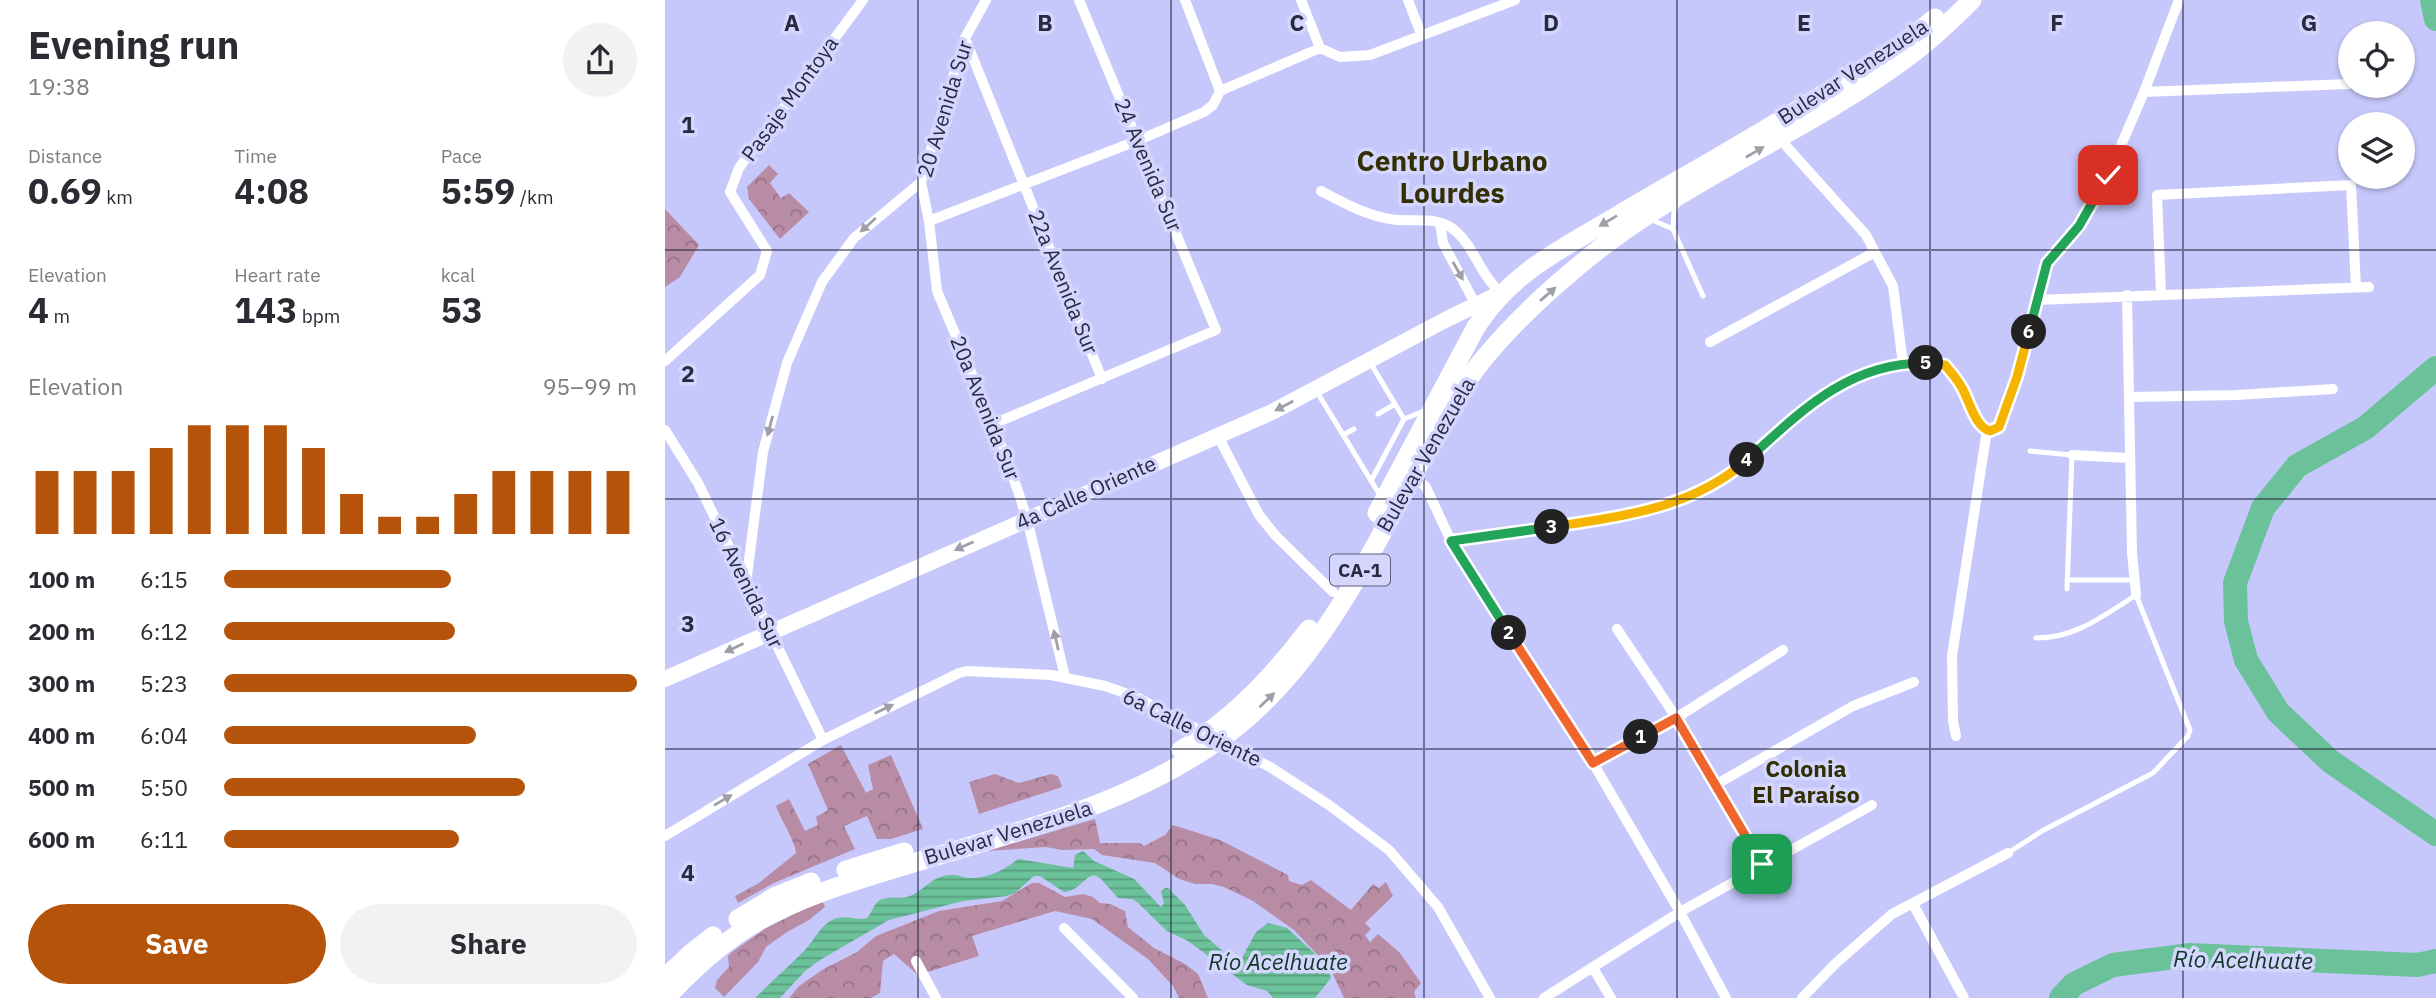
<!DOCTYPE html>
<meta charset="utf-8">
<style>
:root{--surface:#fff;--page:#f2f2f3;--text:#2b2b33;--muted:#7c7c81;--accent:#b45309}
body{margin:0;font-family:"IBM Plex Sans",sans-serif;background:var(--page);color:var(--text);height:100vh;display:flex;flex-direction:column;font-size:26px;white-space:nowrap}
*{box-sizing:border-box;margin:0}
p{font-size:23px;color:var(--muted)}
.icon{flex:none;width:38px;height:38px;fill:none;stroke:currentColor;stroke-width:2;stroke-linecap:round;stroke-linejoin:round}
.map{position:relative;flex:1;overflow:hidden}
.sheet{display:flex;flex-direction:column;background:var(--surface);width:665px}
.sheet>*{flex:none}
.buttons{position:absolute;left:1673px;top:21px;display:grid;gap:14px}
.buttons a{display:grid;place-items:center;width:77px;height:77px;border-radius:50%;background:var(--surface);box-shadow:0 2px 5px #0004;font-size:35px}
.pin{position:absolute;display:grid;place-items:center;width:60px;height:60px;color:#fff;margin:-30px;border-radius:14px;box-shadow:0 4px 10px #0006}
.km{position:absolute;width:35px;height:35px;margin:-18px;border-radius:50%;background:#222;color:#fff;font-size:19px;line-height:35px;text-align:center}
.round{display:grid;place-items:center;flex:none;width:74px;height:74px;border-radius:37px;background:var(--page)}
.overview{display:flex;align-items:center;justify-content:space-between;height:119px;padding:0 28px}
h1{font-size:38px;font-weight:800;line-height:52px}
.metrics{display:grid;grid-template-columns:repeat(3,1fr);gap:10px;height:119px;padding:7px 28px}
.metrics div{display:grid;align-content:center}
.metrics b{font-size:35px;font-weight:800}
.metrics small{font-size:19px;font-weight:400}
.metrics p{font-size:19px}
.chart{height:196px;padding:14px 28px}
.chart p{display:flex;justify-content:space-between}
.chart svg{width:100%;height:126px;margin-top:7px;stroke:var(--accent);stroke-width:6}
.cta{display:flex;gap:14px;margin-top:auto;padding:14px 28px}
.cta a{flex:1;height:80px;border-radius:42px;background:var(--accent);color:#fff;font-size:28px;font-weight:800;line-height:80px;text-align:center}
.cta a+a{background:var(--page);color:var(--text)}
ul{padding:0 28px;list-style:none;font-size:23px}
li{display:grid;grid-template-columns:112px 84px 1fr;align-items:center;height:52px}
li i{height:18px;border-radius:9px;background:var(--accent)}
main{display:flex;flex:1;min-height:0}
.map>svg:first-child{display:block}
.forest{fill:url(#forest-crowns)}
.water{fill:url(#water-rules)}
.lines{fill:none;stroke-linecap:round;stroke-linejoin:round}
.river{stroke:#6bc19a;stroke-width:24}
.lane{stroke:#fff;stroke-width:5}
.street{stroke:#fff;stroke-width:10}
.secondary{stroke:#fff;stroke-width:16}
.highway{stroke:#fff;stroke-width:19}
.oneway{fill:#9f9faa}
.split-1-casing{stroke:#fff;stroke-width:14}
.split-2-casing{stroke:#fff;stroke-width:14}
.split-3-casing{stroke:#fff;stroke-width:14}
.split-4-casing{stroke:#fff;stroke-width:14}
.split-5-casing{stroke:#fff;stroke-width:14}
.split-6-casing{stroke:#fff;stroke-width:14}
.split-7-casing{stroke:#fff;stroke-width:14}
.split-1{stroke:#f0652b;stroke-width:9}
.split-2{stroke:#f0652b;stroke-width:9}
.split-3{stroke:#22a559;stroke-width:9}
.split-4{stroke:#f5b400;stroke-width:9}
.split-5{stroke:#22a559;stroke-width:9}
.split-6{stroke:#f5b400;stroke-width:9}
.split-7{stroke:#22a559;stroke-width:9}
.grid{fill:none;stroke:#292942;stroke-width:2;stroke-opacity:0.55}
.labels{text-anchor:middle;stroke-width:7;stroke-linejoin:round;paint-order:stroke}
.shield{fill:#d4d6fe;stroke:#5c5d7a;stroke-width:2}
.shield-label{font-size:19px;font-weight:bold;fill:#292942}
.street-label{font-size:21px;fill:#292942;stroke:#d4d6fe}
.neighbourhood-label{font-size:23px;font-weight:bold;fill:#332f03;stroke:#d4d6fe}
.water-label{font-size:23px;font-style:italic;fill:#103727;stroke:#d4d6fe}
.district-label{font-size:28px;font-weight:bold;fill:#332f03;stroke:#d4d6fe}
.grid-label{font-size:23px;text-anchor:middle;font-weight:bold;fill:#292942;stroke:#d4d6fe;stroke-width:7;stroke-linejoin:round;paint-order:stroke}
</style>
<main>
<section class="sheet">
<div class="overview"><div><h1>Evening run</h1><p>19:38</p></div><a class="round"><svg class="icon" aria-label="share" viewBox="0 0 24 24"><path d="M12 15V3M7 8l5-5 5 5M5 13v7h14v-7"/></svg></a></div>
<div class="metrics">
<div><p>Distance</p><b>0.69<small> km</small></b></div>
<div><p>Time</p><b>4:08</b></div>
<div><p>Pace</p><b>5:59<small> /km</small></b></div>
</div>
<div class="metrics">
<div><p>Elevation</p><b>4<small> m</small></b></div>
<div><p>Heart rate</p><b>143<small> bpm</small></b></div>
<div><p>kcal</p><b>53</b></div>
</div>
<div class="chart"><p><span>Elevation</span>95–99 m</p>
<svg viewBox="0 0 160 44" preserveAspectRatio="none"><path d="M5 44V22M15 44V22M25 44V22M35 44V14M45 44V6M55 44V6M65 44V6M75 44V14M85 44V30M95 44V38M105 44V38M115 44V30M125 44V22M135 44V22M145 44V22M155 44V22"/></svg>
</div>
<ul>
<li><b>100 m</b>6:15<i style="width:55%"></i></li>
<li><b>200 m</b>6:12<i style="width:56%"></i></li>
<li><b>300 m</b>5:23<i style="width:100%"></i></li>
<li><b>400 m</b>6:04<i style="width:61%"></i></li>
<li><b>500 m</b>5:50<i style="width:73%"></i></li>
<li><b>600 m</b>6:11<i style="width:57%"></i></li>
</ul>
<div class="cta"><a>Save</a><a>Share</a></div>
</section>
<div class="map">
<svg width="1771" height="998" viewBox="0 0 1771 998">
<defs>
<pattern id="forest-crowns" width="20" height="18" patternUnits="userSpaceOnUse" patternTransform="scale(1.75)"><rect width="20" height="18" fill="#b98ca6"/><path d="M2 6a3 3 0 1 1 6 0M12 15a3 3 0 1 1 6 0" fill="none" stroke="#967289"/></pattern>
<pattern id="water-rules" width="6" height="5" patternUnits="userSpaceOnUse" patternTransform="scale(1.75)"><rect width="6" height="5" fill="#6bc19a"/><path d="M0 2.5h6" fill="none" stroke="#589d7f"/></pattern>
</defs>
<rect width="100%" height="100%" fill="#c6c8fc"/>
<path class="forest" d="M 104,165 L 113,174 L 105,183 L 116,198 L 124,193 L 144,212 L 115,239 L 84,199 L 82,187 Z
M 0,209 L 34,245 L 15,277 L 0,287 Z
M 176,745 L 201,793 L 208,789 L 203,765 L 226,755 L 258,829 L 226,839 L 212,839 L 202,816 L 179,826 L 190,849 L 109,883 L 73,903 L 70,896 L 94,883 L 131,853 C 130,841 116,820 111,806 L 124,799 L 140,831 L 153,825 L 151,817 L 163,810 L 143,764 Z
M 330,774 L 354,783 L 386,774 L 393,776 L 397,787 L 314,814 L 304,782 Z
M 430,819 L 435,843 L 475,843 L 479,846 L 500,835 L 508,825 L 555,840 L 623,875 L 624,881 L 637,885 L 646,880 L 686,910 L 708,884 L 714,888 L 721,882 L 728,896 L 700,923 L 706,929 L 700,935 L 705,942 L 713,934 L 735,953 L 756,983 L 749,992 L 751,998 L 679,998 L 665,968 L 629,930 L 588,901 L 559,887 L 547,884 L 530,884 L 514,879 L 490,863 L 437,855 L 429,849 L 397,850 L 381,847 L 322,851 Z
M 367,883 L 374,883 L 400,897 L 418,894 L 428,897 L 435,903 L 445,904 L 460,911 L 463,927 L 489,948 L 520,964 L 533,974 L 543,998 L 514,998 L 508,986 L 483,959 L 427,919 L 390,911 L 307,936 L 314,956 L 253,975 L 229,954 L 218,961 L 215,993 L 206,998 L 124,998 L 134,986 L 157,970 L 192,952 L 211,936 L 274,911 L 337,901 Z
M 157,900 L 160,907 L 144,920 L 122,932 L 101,947 L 93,962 L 59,997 L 50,988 L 52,980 L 64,967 L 63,956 L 67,952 L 101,928 Z"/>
<path class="water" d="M 418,851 L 429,861 L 469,879 L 496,907 L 499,903 L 496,891 L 500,888 L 503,888 L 520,905 L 539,935 L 567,959 L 577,958 L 591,932 L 603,923 L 622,928 L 660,963 L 666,978 L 650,998 L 608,998 L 602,991 L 582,985 L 523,941 L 502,931 L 472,902 L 467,899 L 453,898 L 435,878 L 429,875 C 417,879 413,891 399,892 L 375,876 L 369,876 L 350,893 L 342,896 L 298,901 L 224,920 L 155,960 L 140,971 L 115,998 L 90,998 C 106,982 123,967 139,951 C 150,940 155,925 169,919 C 181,914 191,921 202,918 C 207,913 208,904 215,900 C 222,896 233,899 242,897 C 258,893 265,876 286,875 C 291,874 296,877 302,878 C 322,879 338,871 353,859 L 408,868 L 410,855 Z"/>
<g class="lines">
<path class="river" d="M 1767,0 L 1771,19
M 1771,368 L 1700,428 L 1632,466 L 1598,508 L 1570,583 L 1571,621 L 1581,660 L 1613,712 L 1665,761 L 1771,834
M 1396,998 L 1409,984 L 1448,965 L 1525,955 L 1752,965 L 1771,961"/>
<path class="lane" d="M 1014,202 L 1009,212 L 1008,229 L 1038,296
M 985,219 L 1008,229
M 706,364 L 739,419
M 652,392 L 716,497
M 713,414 L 730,404
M 678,435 L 689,429
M 1365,451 L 1407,455 L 1402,589
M 706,481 L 739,419 L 759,411
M 1402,580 L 1468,580
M 1343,853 L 1377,831 L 1488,773 L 1523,736 L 1525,730 L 1471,595 C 1438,616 1411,638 1371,638"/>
<path class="street" d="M 321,0 L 300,38 L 256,182 L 264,221 L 272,291 L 328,424 L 353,491 L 362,519 L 400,677
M 520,0 L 555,91
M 636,0 L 655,48
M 743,0 L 756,34
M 300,38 L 437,379
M 1479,92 L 1683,84
M 1114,138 L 1201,235 L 1228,286 L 1238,364
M 656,191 C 679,203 700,215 725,219 C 746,223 770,215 788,229 C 809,245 815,275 836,293
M 264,221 L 474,140 L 539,112 L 548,105 L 555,91 L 655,48 L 675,57 L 705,55 L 850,0
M 775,223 L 778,243 L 813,309
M 1496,294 L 1492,195 L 1686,185 L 1691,287
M 1462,295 L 1467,552 L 1471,595
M 1372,300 L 1704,287
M 1045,342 L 1210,252
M 0,361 L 95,275 L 102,251 L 65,192 L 74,168 L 198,0
M 1466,397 L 1572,395 L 1668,389
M 328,424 L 551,330 L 414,0
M 0,430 L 33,483 L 158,740
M 553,436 L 594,515 L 611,536 L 668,592
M 1407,455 L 1464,458
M 748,476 L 761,487 L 786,541 L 928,763 L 1015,912 L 1061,998
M 786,541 C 828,535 871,529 913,523 C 949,517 988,514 1022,498 C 1070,477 1101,439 1140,407 C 1180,375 1229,361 1280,365 L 1296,385 L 1319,429 L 1325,431 L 1334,427 L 1352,377 L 1382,263 L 1415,225 L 1439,185 L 1479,92 L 1514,0
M 81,583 L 98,452 L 122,363 L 157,282 L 189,238 L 256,182
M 952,629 L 1019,729 L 1097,864
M 1291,736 L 1288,721 L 1287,656 L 1322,430
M 928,763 L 1011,718 L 1118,650
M 1052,784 L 1188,706 L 1249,682
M 0,836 L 158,740 L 294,673 L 302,671 L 386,675 L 440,686 L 471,697 L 605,767 L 664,805 L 724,850 L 773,907 L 825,998
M 1248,904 L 1299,998
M 399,928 L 468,998
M 251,961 L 271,998
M 928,968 L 946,998
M 879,998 L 1015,912 L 1207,805
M 1137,998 L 1170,964 L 1227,914 L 1343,853"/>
<path class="secondary" d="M 0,679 L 607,412 L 782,319 L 836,293"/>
<path class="highway" d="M 712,513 L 811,327 C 848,270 899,248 955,214 C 1030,170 1106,128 1179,81 C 1210,61 1242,42 1270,18
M 516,750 C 566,721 609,675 644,629
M 181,870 L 239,852
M 73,919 L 111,896 L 146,882
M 0,978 L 25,954 L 48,936
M 1,998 C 28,969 57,942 92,922 C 137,896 186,882 235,867 C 343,834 456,808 550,743 C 650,675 702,559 758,457 C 776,425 793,391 816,362 C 858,310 925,252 981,216 C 1067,160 1161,118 1243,57 C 1266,40 1287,20 1307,0"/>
</g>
<defs><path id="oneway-solid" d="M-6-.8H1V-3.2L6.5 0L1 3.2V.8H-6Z" transform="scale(1.75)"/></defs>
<g class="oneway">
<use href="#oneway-solid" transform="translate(1090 152) rotate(-30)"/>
<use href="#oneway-solid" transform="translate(943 221) rotate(149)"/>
<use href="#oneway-solid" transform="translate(203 225) rotate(138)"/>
<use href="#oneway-solid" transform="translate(793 271) rotate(61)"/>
<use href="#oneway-solid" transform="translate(883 294) rotate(-41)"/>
<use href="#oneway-solid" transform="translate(619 406) rotate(152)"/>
<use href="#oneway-solid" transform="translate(105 426) rotate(105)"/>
<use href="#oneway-solid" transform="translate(299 546) rotate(156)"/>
<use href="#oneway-solid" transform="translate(391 640) rotate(-103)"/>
<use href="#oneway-solid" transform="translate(69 648) rotate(155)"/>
<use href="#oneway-solid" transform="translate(602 700) rotate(-44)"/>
<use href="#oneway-solid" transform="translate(219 709) rotate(-26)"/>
<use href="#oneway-solid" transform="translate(58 800) rotate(-31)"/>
</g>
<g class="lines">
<g class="split-1-casing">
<path id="split-1" d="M 976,737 L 1011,718 L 1097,864"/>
</g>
<g class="split-2-casing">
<path id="split-2" d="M 844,633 L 928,763 L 976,737"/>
</g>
<g class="split-3-casing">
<path id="split-3" d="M 844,633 L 786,541 L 887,527"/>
</g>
<g class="split-4-casing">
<path id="split-4" d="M 887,527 C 956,516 1027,509 1082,460"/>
</g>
<g class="split-5-casing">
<path id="split-5" d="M 1082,460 C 1135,412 1184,362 1261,363"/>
</g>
<g class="split-6-casing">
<path id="split-6" d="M 1261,363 L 1280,365 C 1286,372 1293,380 1297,388 C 1305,402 1310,427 1325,431 L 1334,427 L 1352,377 L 1364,332"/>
</g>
<g class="split-7-casing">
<path id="split-7" d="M 1364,332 L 1382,263 L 1414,226 L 1443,175"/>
</g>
<use href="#split-1" class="split-1"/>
<use href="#split-2" class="split-2"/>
<use href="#split-3" class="split-3"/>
<use href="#split-4" class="split-4"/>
<use href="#split-5" class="split-5"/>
<use href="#split-6" class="split-6"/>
<use href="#split-7" class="split-7"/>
</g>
<path class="grid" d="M 253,0 L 253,998M 506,0 L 506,998M 759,0 L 759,998M 1012,0 L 1012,998M 1265,0 L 1265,998M 1518,0 L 1518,998M 0,250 L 1771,250M 0,499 L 1771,499M 0,749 L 1771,749"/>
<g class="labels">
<rect class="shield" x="665" y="554.5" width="60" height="31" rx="5"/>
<g class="shield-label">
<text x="695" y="577">CA-1</text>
</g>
<g class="street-label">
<text transform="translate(1188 72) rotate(-33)" y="7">Bulevar Venezuela</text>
<text transform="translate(125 99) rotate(-54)" y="7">Pasaje Montoya</text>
<text transform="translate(280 109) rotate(-73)" y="7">20 Avenida Sur</text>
<text transform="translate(483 165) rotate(67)" y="7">24 Avenida Sur</text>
<text transform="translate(398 282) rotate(68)" y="7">22a Avenida Sur</text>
<text transform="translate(320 408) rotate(68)" y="7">20a Avenida Sur</text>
<text transform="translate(761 455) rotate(-60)" y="7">Bulevar Venezuela</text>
<text transform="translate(421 493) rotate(-24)" y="7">4a Calle Oriente</text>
<text transform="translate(81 583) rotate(64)" y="7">16 Avenida Sur</text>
<text transform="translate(527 728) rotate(26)" y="7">6a Calle Oriente</text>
<text transform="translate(343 833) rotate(-17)" y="7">Bulevar Venezuela</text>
</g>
<g class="neighbourhood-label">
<text x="1141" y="777">Colonia<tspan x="1141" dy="26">El Paraíso</tspan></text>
</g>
<g class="water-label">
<text transform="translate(1578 960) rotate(1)" y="8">Río Acelhuate</text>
<text x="613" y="970">Río Acelhuate</text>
</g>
<g class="district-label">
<text x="787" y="171">Centro Urbano<tspan x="787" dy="32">Lourdes</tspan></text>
</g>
</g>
<g class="grid-label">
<text x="127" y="31">A</text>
<text x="380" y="31">B</text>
<text x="632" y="31">C</text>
<text x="886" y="31">D</text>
<text x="1139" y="31">E</text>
<text x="1392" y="31">F</text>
<text x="1644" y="31">G</text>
<text x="23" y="133">1</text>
<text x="23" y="382">2</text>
<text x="23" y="632">3</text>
<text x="23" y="881">4</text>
</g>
</svg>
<div class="buttons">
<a><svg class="icon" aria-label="locate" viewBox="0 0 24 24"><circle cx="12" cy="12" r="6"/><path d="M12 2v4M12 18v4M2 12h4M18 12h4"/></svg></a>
<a><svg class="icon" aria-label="layers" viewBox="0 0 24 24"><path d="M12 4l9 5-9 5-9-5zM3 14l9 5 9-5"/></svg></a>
</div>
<div class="pin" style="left:1097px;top:864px;background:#1e9e55"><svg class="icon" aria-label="arrive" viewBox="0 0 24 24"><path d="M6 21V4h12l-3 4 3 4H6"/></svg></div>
<div class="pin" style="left:1443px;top:175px;background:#d93025"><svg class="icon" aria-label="check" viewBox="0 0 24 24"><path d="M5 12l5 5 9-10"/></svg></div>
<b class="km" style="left:976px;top:737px">1</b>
<b class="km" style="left:844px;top:633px">2</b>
<b class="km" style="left:887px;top:527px">3</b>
<b class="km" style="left:1082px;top:460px">4</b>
<b class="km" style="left:1261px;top:363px">5</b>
<b class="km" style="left:1364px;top:332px">6</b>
</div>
</main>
